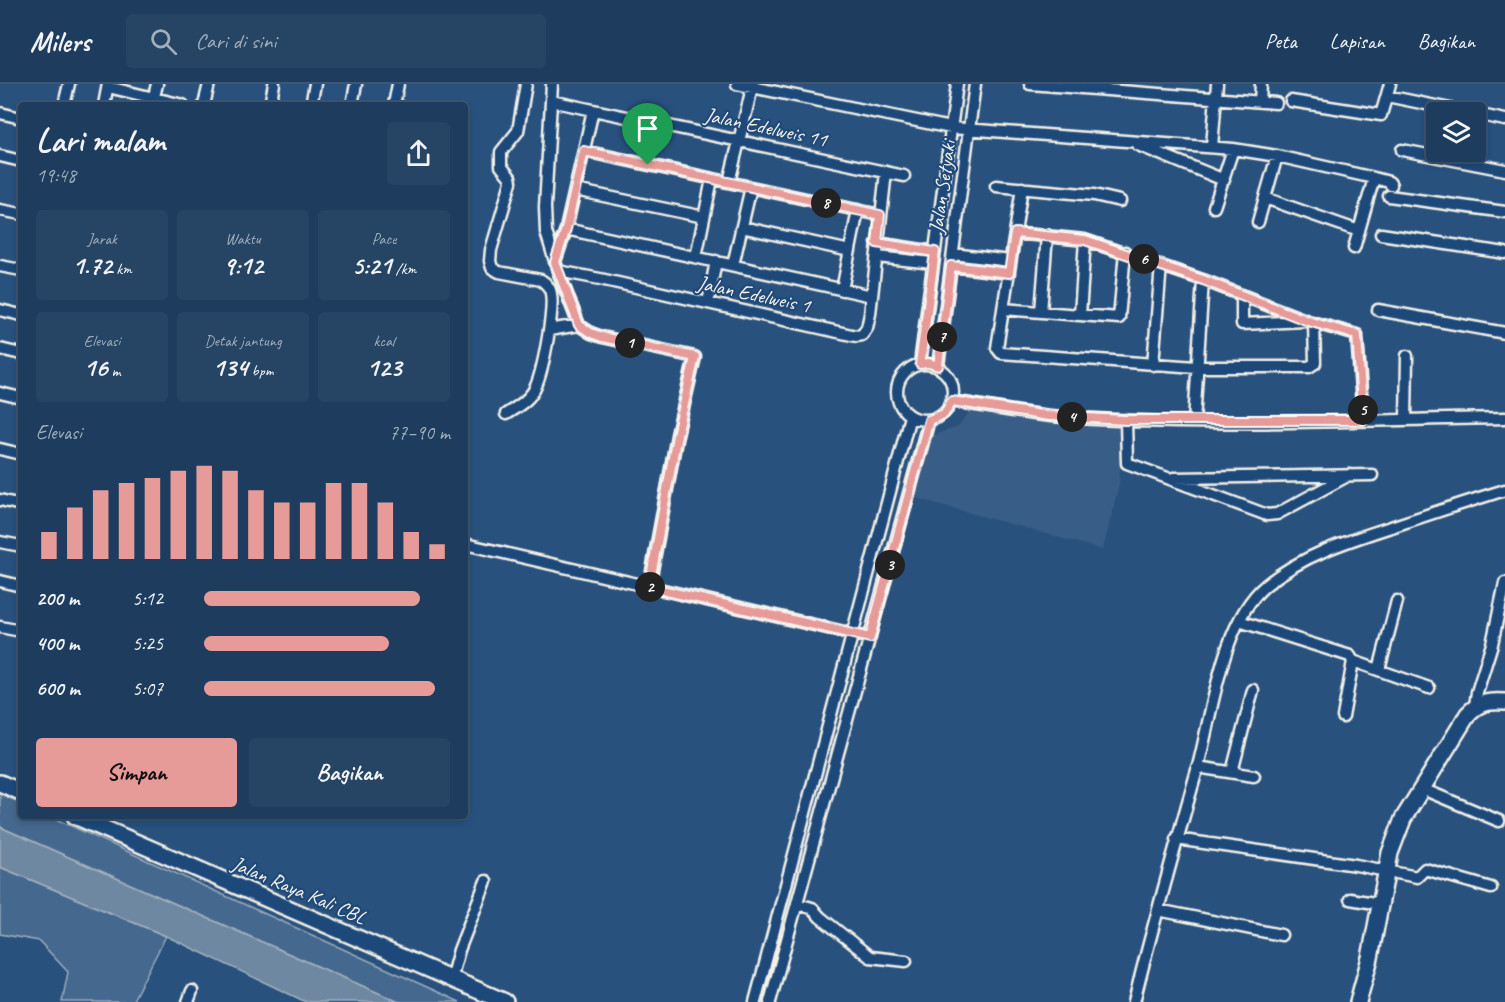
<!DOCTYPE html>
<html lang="id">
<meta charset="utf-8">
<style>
:root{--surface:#1e3d5e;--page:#264464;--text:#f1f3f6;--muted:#a1aebc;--line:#3c5673;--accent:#e69b98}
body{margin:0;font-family:Caveat,sans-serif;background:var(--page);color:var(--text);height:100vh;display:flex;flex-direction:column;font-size:22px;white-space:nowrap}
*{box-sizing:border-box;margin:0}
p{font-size:20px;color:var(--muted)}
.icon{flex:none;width:33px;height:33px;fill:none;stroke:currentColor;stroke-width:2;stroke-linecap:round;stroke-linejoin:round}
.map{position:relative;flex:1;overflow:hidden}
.side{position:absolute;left:18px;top:18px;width:450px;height:717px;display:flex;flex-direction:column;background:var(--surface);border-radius:6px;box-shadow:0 3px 9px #0003,0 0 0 2px var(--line)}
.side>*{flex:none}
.tools{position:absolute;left:1426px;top:18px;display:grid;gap:12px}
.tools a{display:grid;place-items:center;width:60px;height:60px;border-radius:6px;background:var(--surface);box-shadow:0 3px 9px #0003,0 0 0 2px var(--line);font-size:30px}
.pin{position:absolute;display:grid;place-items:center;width:51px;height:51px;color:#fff;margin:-62px -26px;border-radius:50% 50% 50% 0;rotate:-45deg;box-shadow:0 0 6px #0007}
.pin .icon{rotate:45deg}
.km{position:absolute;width:30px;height:30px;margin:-15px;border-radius:50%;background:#222;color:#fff;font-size:16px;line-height:30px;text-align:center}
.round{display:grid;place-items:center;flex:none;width:63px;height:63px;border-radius:6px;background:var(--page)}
.overview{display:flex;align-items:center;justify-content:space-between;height:102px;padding:0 18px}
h1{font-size:33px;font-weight:700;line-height:45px}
.metrics{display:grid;grid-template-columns:repeat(3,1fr);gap:9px;height:102px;padding:6px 18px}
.metrics div{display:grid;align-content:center;border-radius:6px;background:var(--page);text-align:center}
.metrics b{font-size:26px;font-weight:700}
.metrics small{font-size:16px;font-weight:400}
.metrics p{font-size:16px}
.chart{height:168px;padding:12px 18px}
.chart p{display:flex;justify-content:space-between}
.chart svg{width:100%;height:108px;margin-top:6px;stroke:var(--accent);stroke-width:6}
.cta{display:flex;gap:12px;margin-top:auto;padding:12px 18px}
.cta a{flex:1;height:69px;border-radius:6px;background:var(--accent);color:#111;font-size:24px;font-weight:700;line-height:69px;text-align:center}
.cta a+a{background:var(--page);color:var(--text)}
ul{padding:0 18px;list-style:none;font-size:20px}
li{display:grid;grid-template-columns:96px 72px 1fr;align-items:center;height:45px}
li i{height:15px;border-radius:8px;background:var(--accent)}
header{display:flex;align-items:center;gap:36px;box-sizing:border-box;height:84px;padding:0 30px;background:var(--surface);border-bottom:2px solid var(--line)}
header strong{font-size:28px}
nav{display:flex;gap:33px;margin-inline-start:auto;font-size:21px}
.search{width:420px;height:54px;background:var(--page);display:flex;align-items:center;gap:15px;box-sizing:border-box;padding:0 21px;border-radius:6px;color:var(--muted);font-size:22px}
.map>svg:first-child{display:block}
.built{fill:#375d86}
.green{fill:#45688e;stroke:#9cacbb;stroke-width:1.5}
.water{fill:#6e88a2;stroke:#a4b2be;stroke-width:1.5}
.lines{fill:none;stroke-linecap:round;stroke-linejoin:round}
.street-casing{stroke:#f4f1e8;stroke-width:15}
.secondary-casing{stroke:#f4f1e8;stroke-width:20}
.street{stroke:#1f4a7a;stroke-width:10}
.secondary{stroke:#1f4a7a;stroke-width:15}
.route-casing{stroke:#fff;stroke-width:12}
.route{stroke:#e69b98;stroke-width:8}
.labels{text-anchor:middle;stroke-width:4.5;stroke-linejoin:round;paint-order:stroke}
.street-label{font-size:21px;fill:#f4f1e8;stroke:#1f4a7a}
</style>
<header>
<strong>Milers</strong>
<div class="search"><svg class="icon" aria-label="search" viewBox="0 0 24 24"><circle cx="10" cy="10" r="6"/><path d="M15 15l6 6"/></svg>Cari di sini</div>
<nav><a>Peta</a><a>Lapisan</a><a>Bagikan</a></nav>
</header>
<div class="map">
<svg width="1505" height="918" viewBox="0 0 1505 918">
<rect width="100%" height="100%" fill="#28517e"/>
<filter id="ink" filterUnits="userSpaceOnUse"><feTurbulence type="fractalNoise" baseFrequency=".0167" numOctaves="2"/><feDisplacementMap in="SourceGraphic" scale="12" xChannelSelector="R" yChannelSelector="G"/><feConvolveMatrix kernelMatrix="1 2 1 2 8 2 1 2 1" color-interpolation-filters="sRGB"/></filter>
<g filter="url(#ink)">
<path class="built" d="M 971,326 L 1124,337 L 1119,401 L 1103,466 L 916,414 L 929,352 L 958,343 Z"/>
<path class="green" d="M 0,710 L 21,719 L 21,732 L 49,732 L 460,918 L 399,918 L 0,743 Z
M 0,783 L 166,852 L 132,918 L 62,918 L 68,888 L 39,857 L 0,850 Z"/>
<path class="water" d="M 0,743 L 399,918 L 306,918 L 166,852 L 0,783 Z"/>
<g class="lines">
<g class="street-casing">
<path id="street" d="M 552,0 L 545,123 L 546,148 L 558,187 L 579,241 L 591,249 L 602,253 L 695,273 L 677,351 L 649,503
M 737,0 L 951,44 L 1233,65 L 1277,72 L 1374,94 L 1389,98 L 1391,101
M 1030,0 L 1276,19
M 108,3 L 183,21
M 1387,12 L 1465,28
M 551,17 L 904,92
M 1291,17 L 1381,31 L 1390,0
M 1260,18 L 1261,0
M 64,21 L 69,0
M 104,21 L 108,0
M 152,21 L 157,0
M 204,21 L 209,0
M 270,21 L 274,0
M 311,21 L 315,0
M 352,21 L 356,0
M 394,21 L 398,0
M 0,29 L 21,34
M 1476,30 L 1505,36
M 1138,61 L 1224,96
M 1212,63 L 1217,0
M 1402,66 L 1505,86
M 584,67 L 880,131
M 0,72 L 21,77
M 729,98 L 753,0
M 996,102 L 1094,111 L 1120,117
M 1022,104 L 997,264 L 1001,269 L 1196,283 L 1309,283 L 1315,279 L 1314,239
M 575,106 L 704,133
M 1389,112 L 1505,128
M 1265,114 L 1359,147
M 1214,123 L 1233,65
M 0,126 L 21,130
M 1258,138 L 1277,72
M 742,143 L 850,167
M 566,145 L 872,212
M 1015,149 L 1085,156 L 1203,196 L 1308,237 L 1357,251 L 1363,336
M 1381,150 L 1505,169
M 877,159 L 935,168
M 1354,164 L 1374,94
M 953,170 L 1010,177
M 696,173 L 712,95
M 877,173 L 933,179
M 555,178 L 566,145 L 593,26
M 733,181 L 751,103
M 0,182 L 21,186
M 951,182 L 1009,189
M 558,187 L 600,195 L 856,252 L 862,251 L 867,244 L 870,230 L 886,88
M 842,206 L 858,126
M 1242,211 L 1242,240 L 1305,237
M 708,219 L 716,177
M 1003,225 L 1119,234 L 1125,168
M 0,226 L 21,231
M 1378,226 L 1505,249
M 1041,228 L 1047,151
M 1080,231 L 1085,156
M 549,246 L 579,241
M 0,265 L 21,270
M897 308a28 28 0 1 1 56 0a28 28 0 1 1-56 0Z
M 920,280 L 957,0
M 1153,281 L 1161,181
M 938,282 L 975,0
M 0,309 L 21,314
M 952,317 C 985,322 1018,329 1051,332 C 1202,344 1354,336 1505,334
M 506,330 C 517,323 531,315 536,302 C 543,286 556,221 550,206 C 548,201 544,198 541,196 L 499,188 L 492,184 L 490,177 L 491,166 L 511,98 L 510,93 L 501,82 L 501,68 L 518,47 L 526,0
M 1126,336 L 1127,379 L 1267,431 L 1277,430 L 1349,391
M 1406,336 L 1407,272
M 1194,338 L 1203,196
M 0,365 L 21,370
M 1173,394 L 1372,391
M 0,416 L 21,421
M 0,458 L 21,462
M 465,460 L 870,554
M 0,497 L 21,502
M 1239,537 L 1350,572 L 1353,577 L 1343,633
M 0,543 L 21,547
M 1353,577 L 1429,604
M 1379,586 L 1397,517
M 1475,622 L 1477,608 L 1492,560 L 1505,499
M 1197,683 L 1254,692
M 1232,688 L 1253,606
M 1420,704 L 1499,737
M 1176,755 L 1356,781 L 1417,793 L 1425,785 L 1491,804
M 1350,815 L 1380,820
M 798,820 L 812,824 L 820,833 L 870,873 L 906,877
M 1158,826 L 1281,851
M 451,895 L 459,866 L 486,797
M 188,918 L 192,907
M 755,918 L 910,332
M 770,918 L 929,336
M 1134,918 C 1153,840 1175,763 1197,686 C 1212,632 1221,538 1266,501 C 1304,470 1351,456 1397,441 C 1433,429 1469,417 1505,406"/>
</g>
<g class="secondary-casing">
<path id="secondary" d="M 0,699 L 21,708
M 75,732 L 505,918
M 1358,918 L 1370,874 L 1390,769 L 1403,735 L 1468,630 C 1479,618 1489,617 1505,618"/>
</g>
<use href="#street" class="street"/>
<use href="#secondary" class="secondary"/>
</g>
</g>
<g class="lines" filter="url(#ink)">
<g class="route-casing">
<path id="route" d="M 584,67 L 880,131 L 877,159 L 935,168 L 920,280 L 929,279 L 938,282 L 951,182 L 1009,189 L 1015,149 L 1085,156 L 1203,196 L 1308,237 L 1357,251 L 1363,336 L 1126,336 L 1048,332 L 952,317 L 944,330 L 929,336 L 870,554 L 649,503 L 677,351 L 695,273 L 602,253 L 591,249 L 579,241 L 555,178 L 566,145 Z"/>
</g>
<use href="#route" class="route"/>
</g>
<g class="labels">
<g class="street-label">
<text transform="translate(766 43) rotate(12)" y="7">Jalan Edelweis 11</text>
<text transform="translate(942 103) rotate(-82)" y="7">Jalan Setyaki</text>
<text transform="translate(754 210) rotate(12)" y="7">Jalan Edelweis 1</text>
<text transform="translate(299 806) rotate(23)" y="7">Jalan Raya Kali CBL</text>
</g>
</g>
</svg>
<div class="tools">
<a><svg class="icon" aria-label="layers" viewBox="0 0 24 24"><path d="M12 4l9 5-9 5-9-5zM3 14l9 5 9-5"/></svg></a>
</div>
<div class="pin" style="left:648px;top:81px;background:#1e9e55"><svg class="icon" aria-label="arrive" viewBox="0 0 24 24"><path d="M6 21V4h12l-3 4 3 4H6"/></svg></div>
<b class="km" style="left:630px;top:259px">1</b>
<b class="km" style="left:650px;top:503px">2</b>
<b class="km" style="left:890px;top:481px">3</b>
<b class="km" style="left:1072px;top:333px">4</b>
<b class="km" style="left:1363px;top:326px">5</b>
<b class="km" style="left:1144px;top:175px">6</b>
<b class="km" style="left:942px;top:253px">7</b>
<b class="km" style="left:826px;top:119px">8</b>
<section class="side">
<div class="overview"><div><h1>Lari malam</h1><p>19:48</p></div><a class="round"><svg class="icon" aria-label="share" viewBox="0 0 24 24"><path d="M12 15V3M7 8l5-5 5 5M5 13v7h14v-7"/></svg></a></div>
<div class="metrics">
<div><p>Jarak</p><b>1.72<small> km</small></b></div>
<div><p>Waktu</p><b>9:12</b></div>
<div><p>Pace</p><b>5:21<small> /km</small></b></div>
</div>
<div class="metrics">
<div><p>Elevasi</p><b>16<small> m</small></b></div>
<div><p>Detak jantung</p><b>134<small> bpm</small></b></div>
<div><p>kcal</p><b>123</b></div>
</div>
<div class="chart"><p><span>Elevasi</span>77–90 m</p>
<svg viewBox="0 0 160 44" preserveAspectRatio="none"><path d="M5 44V33M15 44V23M25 44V16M35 44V13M45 44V11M55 44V8M65 44V6M75 44V8M85 44V16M95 44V21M105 44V21M115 44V13M125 44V13M135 44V21M145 44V33M155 44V38"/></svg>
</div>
<ul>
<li><b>200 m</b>5:12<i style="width:88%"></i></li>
<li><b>400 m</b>5:25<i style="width:75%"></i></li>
<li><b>600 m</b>5:07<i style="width:94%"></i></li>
</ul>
<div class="cta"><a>Simpan</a><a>Bagikan</a></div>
</section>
</div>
